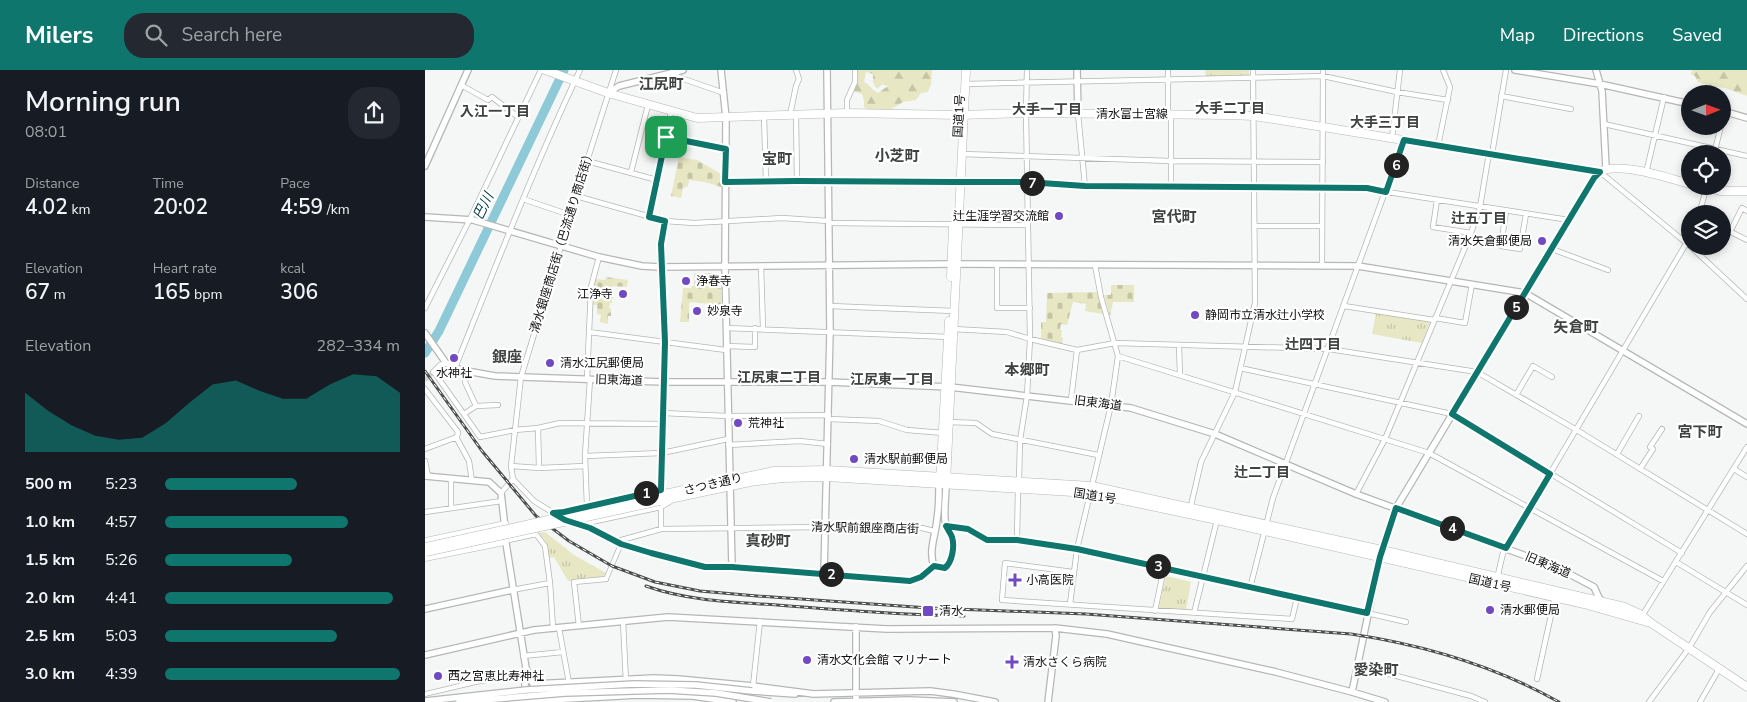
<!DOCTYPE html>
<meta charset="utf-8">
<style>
:root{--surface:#171b24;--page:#242831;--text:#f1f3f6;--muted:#9ea1a6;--accent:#0f766e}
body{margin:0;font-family:"Nunito Sans","Noto Sans JP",sans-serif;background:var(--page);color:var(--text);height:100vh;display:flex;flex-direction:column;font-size:19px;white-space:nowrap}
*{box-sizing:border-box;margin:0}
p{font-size:16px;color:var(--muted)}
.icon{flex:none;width:28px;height:28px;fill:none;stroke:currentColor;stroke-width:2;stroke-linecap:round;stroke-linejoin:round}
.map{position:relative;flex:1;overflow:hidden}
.drawer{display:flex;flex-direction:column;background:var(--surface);width:425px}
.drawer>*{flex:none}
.needle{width:32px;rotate:89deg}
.tools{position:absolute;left:1256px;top:15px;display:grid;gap:10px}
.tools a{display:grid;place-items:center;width:50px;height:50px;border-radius:50%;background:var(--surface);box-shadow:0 2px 8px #0003;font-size:25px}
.pin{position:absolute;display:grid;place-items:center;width:42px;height:42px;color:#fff;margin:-21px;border-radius:10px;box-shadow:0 2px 8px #0006}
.km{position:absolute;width:25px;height:25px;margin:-12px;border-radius:50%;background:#222;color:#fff;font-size:14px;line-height:25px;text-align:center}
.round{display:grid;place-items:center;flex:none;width:52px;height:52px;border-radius:20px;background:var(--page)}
.headline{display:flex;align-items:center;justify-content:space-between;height:85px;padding:0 25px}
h1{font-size:28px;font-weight:600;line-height:38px}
.figures{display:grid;grid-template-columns:repeat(3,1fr);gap:8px;height:85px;padding:5px 25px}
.figures div{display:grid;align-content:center}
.figures b{font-size:21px;font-weight:600}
.figures small{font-size:14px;font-weight:400}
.figures p{font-size:14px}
.chart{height:140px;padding:10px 25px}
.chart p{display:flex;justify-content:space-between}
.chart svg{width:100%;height:90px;margin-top:5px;fill:var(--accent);opacity:.7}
ul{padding:0 25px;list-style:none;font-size:16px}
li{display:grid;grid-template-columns:80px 60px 1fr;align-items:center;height:38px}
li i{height:12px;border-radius:6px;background:var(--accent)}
header{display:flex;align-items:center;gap:30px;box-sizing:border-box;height:70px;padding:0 25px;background:var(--accent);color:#fff}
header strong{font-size:24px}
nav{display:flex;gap:28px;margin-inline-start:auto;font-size:18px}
.search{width:350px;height:45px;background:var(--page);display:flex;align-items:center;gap:12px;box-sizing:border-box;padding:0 18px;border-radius:20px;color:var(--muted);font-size:19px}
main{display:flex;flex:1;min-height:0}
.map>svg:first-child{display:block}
.grass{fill:url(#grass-tufts)}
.forest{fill:url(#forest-firs);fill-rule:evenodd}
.cemetery{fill:url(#cemetery-stones)}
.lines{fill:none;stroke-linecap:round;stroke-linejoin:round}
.river{stroke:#8dc9d7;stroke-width:9}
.minor-tunnel{stroke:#d2d4d2;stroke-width:4.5;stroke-dasharray:4.5 2;stroke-linecap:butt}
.pedestrian-casing{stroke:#b4b7b5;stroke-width:5.5}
.minor-casing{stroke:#b4b7b5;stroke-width:6}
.tertiary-casing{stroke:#b4b7b5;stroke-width:8}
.primary-casing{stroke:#b4b7b5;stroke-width:9}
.trunk-casing{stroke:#b4b7b5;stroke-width:9}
.pedestrian{stroke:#fff;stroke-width:4}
.minor{stroke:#fff;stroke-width:4.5}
.tertiary{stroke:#fff;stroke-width:5.5}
.primary{stroke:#fff;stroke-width:8}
.trunk{stroke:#fff;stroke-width:8}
.rail-casing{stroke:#4d4e4d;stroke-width:3}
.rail{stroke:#fff;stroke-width:1;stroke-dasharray:4;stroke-linecap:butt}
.tertiary-bridge-casing{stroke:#b4b7b5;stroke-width:8;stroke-linecap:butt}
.trunk-bridge-casing{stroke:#b4b7b5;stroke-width:9;stroke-linecap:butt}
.tertiary-bridge{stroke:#fff;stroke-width:5.5}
.trunk-bridge{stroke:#fff;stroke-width:8}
.route-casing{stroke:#fff;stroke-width:10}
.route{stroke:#0f766e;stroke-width:6}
.poi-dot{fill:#714ac3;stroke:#fff;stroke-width:2}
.labels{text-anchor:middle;stroke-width:4.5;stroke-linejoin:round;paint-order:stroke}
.street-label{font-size:12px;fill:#0f100f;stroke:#fff}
.poi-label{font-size:12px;fill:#0f100f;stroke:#fff;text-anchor:start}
.neighbourhood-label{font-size:14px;font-weight:bold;fill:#3f4240;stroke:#fff}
.water-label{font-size:14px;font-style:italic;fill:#09414c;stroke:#fff}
.quarter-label{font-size:15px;font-weight:bold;fill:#3f4240;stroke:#fff}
</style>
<header>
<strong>Milers</strong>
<div class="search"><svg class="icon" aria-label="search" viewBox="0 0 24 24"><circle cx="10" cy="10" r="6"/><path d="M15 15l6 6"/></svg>Search here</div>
<nav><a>Map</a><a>Directions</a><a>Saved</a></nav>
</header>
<main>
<section class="drawer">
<div class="headline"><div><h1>Morning run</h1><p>08:01</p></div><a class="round"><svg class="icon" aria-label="share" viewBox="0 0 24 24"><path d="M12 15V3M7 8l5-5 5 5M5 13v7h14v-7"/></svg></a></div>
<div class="figures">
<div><p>Distance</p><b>4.02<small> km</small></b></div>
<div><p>Time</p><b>20:02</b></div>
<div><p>Pace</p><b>4:59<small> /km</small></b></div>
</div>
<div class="figures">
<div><p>Elevation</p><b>67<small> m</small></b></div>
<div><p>Heart rate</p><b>165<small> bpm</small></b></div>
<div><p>kcal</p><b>306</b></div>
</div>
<div class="chart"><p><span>Elevation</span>282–334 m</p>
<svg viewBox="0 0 160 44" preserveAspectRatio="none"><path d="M0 44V15L10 24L20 31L30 36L40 38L50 37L60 30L70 20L80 11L90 9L100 14L110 18L120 18L130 11L140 6L150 7L160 15V44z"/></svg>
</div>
<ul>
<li><b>500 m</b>5:23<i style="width:56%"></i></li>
<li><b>1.0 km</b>4:57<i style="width:78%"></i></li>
<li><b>1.5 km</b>5:26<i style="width:54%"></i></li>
<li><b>2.0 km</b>4:41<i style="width:97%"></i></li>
<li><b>2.5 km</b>5:03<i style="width:73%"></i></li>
<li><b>3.0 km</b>4:39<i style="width:100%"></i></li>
</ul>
</section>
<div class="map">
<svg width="1322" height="632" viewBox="0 0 1322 632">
<defs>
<pattern id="grass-tufts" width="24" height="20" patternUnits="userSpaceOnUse" patternTransform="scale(1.25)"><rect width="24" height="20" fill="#e7e7c3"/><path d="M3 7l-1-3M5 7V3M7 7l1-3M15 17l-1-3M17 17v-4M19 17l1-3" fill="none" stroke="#c5c5a6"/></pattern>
<pattern id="forest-firs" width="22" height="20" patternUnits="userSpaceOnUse" patternTransform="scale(1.25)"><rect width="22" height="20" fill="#e7e7c3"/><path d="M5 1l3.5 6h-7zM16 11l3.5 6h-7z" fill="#c5c5a6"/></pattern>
<pattern id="cemetery-stones" width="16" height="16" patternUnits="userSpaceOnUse" patternTransform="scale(1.25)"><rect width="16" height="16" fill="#e7e7c3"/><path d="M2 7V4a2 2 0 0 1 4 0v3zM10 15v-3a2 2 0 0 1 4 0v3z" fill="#c5c5a6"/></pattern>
</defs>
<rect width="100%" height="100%" fill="#f4f7f5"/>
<path class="grass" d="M 780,0 L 824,0 L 824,7 L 781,8 Z
M 951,243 L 1005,252 L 997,273 L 947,264 Z
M 120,462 L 149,485 L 181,503 L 180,508 L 143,511 L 129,487 L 124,488 L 121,471 L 114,463 Z
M 741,506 L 766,512 L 761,541 L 735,539 L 734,537 Z"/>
<path class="forest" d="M 431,0 L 507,0 L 506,14 L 503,22 L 496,23 L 491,30 L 478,32 L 465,40 L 442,39 L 439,37 L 439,31 L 437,24 L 428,21 ZM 441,2 L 448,4 L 448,12 L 451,18 L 453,18 L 458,14 L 463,16 L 453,23 C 447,20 445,15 439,12 Z
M 1267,0 L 1322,0 L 1322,26 L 1300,18 L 1285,16 L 1273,12 L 1270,6 L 1266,4 Z"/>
<path class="cemetery" d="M 254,87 L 272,90 L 296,104 L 296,117 L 280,112 L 264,110 L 263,116 L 258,118 L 256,128 L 246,126 Z
M 269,203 L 290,203 L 289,218 L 296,218 L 296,235 L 266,232 L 264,234 L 264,252 L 255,252 L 258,218 L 266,218 L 267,216 L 269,216 Z
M 181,207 L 203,210 L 202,217 L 188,216 L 187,233 L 185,233 L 184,238 L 186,239 L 186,246 L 183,246 L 183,254 L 175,252 L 176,245 L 172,244 L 172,235 L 167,235 L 168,219 L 170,209 L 180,210 Z
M 686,215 L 709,215 L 709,232 L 688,232 L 685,246 L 679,225 L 686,225 Z
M 672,222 L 678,244 L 660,241 L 661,234 L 648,232 L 642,255 L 636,254 L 635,259 L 637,260 L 636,267 L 638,268 L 637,274 L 616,269 L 616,252 L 621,252 L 622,223 Z"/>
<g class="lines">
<path class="river" d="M 0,283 L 14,261 L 139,0"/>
<path class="minor-tunnel" d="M 0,310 L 7,303"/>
<g class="pedestrian-casing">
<path id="pedestrian" d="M 181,509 L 196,474
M 0,624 L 51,612 L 93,605"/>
</g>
<g class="minor-casing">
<path id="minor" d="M 743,0 L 743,44
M 249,2 L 253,7 L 299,23
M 540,14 L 898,6 L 972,22 L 1023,30
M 36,15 L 63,30 L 67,27 L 93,47
M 1076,26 L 1146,39
M 422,43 L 422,30 L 430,12 L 430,0
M 653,44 L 660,116
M 746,44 L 746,117
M 365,45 L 371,16 L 374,9 L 371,0
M 371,45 L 372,111
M 339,46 L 341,112
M 1298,49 L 1299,41
M 1179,54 L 1322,86
M 241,67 L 301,79
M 967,68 L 975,0
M 1013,76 L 1025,17 L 1018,0
M 537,84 L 746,91 L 898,92
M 1067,84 L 1081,0
M 1289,84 L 1296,56
M 162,91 L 232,110
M 206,102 L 223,35
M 1175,102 L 1265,176
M 1221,103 L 1239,27
M 300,112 L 372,111 L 531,112 L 602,112 L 660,116 L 943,119 L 1144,150
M 151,126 L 240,151 L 269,153 L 357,148 L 404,151
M 98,129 L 145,145
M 1012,130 L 1008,157 L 1046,163
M 1081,141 L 1076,176 L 1095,179 L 1101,144
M 1274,144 L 1282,116
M 224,147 L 246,42
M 404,153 L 603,155
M 830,156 L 897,156
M 1298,158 L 1322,170
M 1305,162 L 1317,138 L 1322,141
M 1265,176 L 1322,229
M 1127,179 L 1183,200
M 572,194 L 572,238 L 605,238
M 336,196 L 338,258
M 897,196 L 898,0
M 405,236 L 529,241
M 919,236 L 1009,250
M 0,238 L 45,149 L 116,0
M 1010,248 L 1040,253 L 1047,214
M 301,258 L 524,267
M 528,259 L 582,262 L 605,269 L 652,280 L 690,273 L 904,279 L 1052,302 L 1150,359 L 1322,464
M 164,262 L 301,280
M 301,276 L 330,277 L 330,258
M 754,276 L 755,305
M 693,286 L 1004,383 L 1238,511
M 30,298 C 70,198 109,97 155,0
M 815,298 L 1027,344 L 1257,483
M 8,302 L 15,295 L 21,293
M 9,302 L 55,367 L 90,360 L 113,358 L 135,353 L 238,354
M 162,309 L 166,217 L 174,187
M 0,319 L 33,362 L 32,367 L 0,379
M 1091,325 L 1108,296 L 1127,307
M 646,330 L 652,280
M 51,336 L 73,335
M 238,343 L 302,346 L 404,345
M 39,344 L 51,336 L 40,312 L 43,301
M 404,349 L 454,351 L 482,360 L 519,363
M 523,352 L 551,353 L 567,364 L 673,385
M 113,358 L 114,398
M 31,367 L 44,391 L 47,411
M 303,375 L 375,371 L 403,374
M 1192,384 L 1214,346
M 160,386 L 237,383 L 303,369
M 0,391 L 3,406
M 86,396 L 114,398 L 160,396
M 1215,399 L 1228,379 L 1225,377 L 1237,359
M 1309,399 L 1322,407
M 26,409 L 26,438
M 88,409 L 109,431 L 135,447
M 88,409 L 86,396 L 96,307 L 162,91 L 191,0
M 594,411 L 595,370 L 602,326 L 605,269 L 601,43 L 602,0
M 236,420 C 237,370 241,320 239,270 C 238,230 233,191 240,151
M 76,423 L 88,409
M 931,424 L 960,369 L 1046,163 L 1055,137 L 1064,83
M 162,436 L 160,386 L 165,309
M 236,437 L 236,459
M 765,440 L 776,392 L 810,322 L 830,233 L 828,0
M 0,442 L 77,431
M 130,443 L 139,442 L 162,436 L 239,420
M 147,452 L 193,471 L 236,459 L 400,457 L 497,458 L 509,461
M 157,454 L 236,437 L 246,431
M 521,456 L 543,459 L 561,470 L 592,470 L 593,418
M 79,471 L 111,464 L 120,476 L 125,513
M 193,471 L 226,483 L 280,497 L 307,497 L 485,511 L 497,507 L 509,496
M 1251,492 L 1322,535
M 648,502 L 580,493 L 577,530 L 867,549 L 872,528
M 1072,509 L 1078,483 L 1081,478 L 1265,167
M 825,518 L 848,428 L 979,70
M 87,520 L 125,513 L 128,558
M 645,534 L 652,479 L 686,335 L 693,286 L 676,227 L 670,195
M 730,541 L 739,498
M 769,543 L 792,450
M 942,543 L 981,552
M 1217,546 L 1322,377
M 198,551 L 201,612
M 154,556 L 149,512 L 181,509
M 134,558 L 144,613
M 98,586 L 138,582
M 931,595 L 1046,626 L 1060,632
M 1112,609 L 1130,527
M 328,616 L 335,551
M 1224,632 L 1264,578 L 1285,542 L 1322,496
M 1275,632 L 1294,599"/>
</g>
<g class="tertiary-casing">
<path id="tertiary" d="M 296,0 L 301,48 L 300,197 L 307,497
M 652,0 L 653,44
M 1090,0 L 1175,14 L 1265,34
M 1171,0 L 1177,21 L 1181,98
M 183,23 L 194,16 L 258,0
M 1298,41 L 1322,48
M 0,96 L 43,0
M 0,147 L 48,150 L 174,187 L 217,196 L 235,197 L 526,194 L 933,196 L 1100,223 L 1322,354
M 0,263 L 21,293 L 36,300 L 70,306 L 239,312 L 404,312 L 525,317 L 706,338 L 790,364 L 931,424 L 1131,497 L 1169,517 L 1174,528 L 1178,532
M 0,406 L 64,412 L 76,423 L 80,458
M 514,414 C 514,426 514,438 512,449 C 511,464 503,481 509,496 C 527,505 529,481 527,468 C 526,462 521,457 520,450 C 519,438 521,426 521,414
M 80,467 L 101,598 L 108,614 L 229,608 L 253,609 L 328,616 L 389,624
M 592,470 L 652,479 L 942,543
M 399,503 L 405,262 L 402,0
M 1185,537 L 1200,542 L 1203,546
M 0,539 L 87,520
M 0,585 L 109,560 L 243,547 L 462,559 L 630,558 L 682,564 L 851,602 L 927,622 L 960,632
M 100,600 L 100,625
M 327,621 L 370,624
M 927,622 L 955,487 L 971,438 L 1169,108 L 1175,102
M 387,624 L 505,621 L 528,624 L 570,632
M 86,632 L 213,625 L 268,626 L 308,632
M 409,632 L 484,630 L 529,632
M 431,632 L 431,557
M 623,632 L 631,566 L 630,558"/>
</g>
<g class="primary-casing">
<path id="primary" d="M 120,0 L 183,23 L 272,48 L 422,43 L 534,45 L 601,43 L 803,45 L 829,46 L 898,57 L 1175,102 C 1193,91 1243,108 1265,114
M 1276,116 L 1295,121 L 1322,121"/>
</g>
<g class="trunk-casing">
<path id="trunk" d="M 526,207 L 528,156
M 515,412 L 524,251
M 521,412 L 541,0
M 235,425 L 349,401 L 402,400 L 667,416 L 957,480 L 1200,537 L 1215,544 L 1226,553 L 1322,617
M 235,431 L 325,412 L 358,408 L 402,407 L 664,423 L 792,450 L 1159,534 L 1222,552
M 0,472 L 80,455
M 0,487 L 79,471"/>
</g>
<use href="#pedestrian" class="pedestrian"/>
<use href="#minor" class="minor"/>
<use href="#tertiary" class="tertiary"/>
<use href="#primary" class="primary"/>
<use href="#trunk" class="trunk"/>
<g class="rail-casing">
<path id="rail" d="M 0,301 L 57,381 L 111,446 L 144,471 L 168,485 L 187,496 L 230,512 L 275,521 L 332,526 L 504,538 L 661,544 L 926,564 C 999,575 1070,596 1134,632
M 221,516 C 263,531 308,532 352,535 C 414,540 476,545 539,546"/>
</g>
<use href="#rail" class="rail"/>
<g class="tertiary-bridge-casing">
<path id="tertiary-bridge" d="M 0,631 L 101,620 L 209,614 L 271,615 L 327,621
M 34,632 L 140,623 L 243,620 L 291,623 L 346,632"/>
</g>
<g class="trunk-bridge-casing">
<path id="trunk-bridge" d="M 1,477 L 235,425
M 1,482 L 235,431"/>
</g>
<use href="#tertiary-bridge" class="tertiary-bridge"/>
<use href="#trunk-bridge" class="trunk-bridge"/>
</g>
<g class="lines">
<g class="route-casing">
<path id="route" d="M 241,67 L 301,79 L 300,112 L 372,111 L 530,112 L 602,112 L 660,116 L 942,118 L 961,122 L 979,70 L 1175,102 L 1169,108 L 1027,344 L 1125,404 L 1081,478 L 971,438 L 955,487 L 942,543 L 652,479 L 592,470 L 562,470 L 543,459 L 521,456 C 523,460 526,464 527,467 C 530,477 527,492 520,498 L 509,496 L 496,507 L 485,511 L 307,497 L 280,497 L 226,483 L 196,474 L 165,458 L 140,450 L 128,443 L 139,442 L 236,420 L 240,272 L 236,174 L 240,151 L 224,147 Z"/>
</g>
<use href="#route" class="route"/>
</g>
<g class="poi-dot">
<circle cx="634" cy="146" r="5"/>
<circle cx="1117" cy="171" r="5"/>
<circle cx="261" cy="211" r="5"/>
<circle cx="198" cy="224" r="5"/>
<circle cx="272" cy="241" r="5"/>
<circle cx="770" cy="245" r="5"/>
<circle cx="29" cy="288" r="5"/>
<circle cx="125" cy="293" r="5"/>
<circle cx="313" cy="353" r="5"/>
<circle cx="429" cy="389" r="5"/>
<path d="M587.5 502.5h5v5h5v5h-5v5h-5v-5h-5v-5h5z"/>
<circle cx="1065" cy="540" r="5"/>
<rect x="497" y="535" width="12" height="12" rx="2.5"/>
<circle cx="382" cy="590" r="5"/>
<path d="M584.5 584.5h5v5h5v5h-5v5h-5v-5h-5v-5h5z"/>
<circle cx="13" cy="606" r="5"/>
</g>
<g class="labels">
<g class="street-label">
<text x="707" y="48">清水富士宮線</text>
<text transform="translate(534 46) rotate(-87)" y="4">国道1号</text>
<text transform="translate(137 171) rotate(-73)" y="4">清水銀座商店街（巴流通り商店街）</text>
<text transform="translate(194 310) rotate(2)" y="4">旧東海道</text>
<text transform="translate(673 333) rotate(7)" y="4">旧東海道</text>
<text transform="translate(288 414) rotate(-13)" y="4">さつき通り</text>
<text transform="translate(670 426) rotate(9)" y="4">国道1号</text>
<text transform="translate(440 458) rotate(1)" y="4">清水駅前銀座商店街</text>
<text transform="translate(1123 495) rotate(23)" y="4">旧東海道</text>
<text transform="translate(1065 513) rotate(13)" y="4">国道1号</text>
</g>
<g class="poi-label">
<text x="624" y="150" text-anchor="end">辻生涯学習交流館</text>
<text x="1107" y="175" text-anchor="end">清水矢倉郵便局</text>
<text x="271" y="215">浄春寺</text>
<text x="188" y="228" text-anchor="end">江浄寺</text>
<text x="282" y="245">妙泉寺</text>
<text x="780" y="249">静岡市立清水辻小学校</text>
<text x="135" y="297">清水江尻郵便局</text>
<text x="29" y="307" text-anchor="middle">水神社</text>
<text x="323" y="357">荒神社</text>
<text x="439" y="393">清水駅前郵便局</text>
<text x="601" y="514">小高医院</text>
<text x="1075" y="544">清水郵便局</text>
<text x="514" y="545">清水</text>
<text x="392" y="594">清水文化会館 マリナート</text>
<text x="598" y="596">清水さくら病院</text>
<text x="23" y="610">西之宮恵比寿神社</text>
</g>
<g class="neighbourhood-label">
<text x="805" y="43">大手二丁目</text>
<text x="622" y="44">大手一丁目</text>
<text x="70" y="46">入江一丁目</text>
<text x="960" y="57">大手三丁目</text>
<text x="1054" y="153">辻五丁目</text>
<text x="888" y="279">辻四丁目</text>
<text x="354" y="312">江尻東二丁目</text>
<text x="467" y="314">江尻東一丁目</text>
<text x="837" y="407">辻二丁目</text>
</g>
<g class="water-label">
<text transform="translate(58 136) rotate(-64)" y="5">巴川</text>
</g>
<g class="quarter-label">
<text x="236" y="19">江尻町</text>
<text x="472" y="91">小芝町</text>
<text x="352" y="94">宝町</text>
<text x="749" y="152">宮代町</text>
<text x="1151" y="262">矢倉町</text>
<text x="82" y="292">銀座</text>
<text x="602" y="305">本郷町</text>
<text x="1275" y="367">宮下町</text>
<text x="343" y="476">真砂町</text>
<text x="951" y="605">愛染町</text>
</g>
</g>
</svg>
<div class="tools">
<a><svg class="needle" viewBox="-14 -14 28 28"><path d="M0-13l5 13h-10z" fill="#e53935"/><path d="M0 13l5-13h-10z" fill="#9ea1a6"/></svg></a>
<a><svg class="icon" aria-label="locate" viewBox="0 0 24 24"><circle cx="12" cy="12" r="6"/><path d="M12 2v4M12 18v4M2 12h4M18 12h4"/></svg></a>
<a><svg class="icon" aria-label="layers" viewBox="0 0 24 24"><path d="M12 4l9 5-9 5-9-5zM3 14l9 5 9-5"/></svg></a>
</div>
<div class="pin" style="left:241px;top:67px;background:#1e9e55"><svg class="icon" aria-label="arrive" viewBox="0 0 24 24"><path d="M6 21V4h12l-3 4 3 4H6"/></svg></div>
<b class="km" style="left:221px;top:423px">1</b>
<b class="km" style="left:406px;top:504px">2</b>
<b class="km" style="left:733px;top:496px">3</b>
<b class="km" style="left:1027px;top:458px">4</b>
<b class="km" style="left:1091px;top:237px">5</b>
<b class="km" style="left:971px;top:95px">6</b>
<b class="km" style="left:607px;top:113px">7</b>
</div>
</main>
